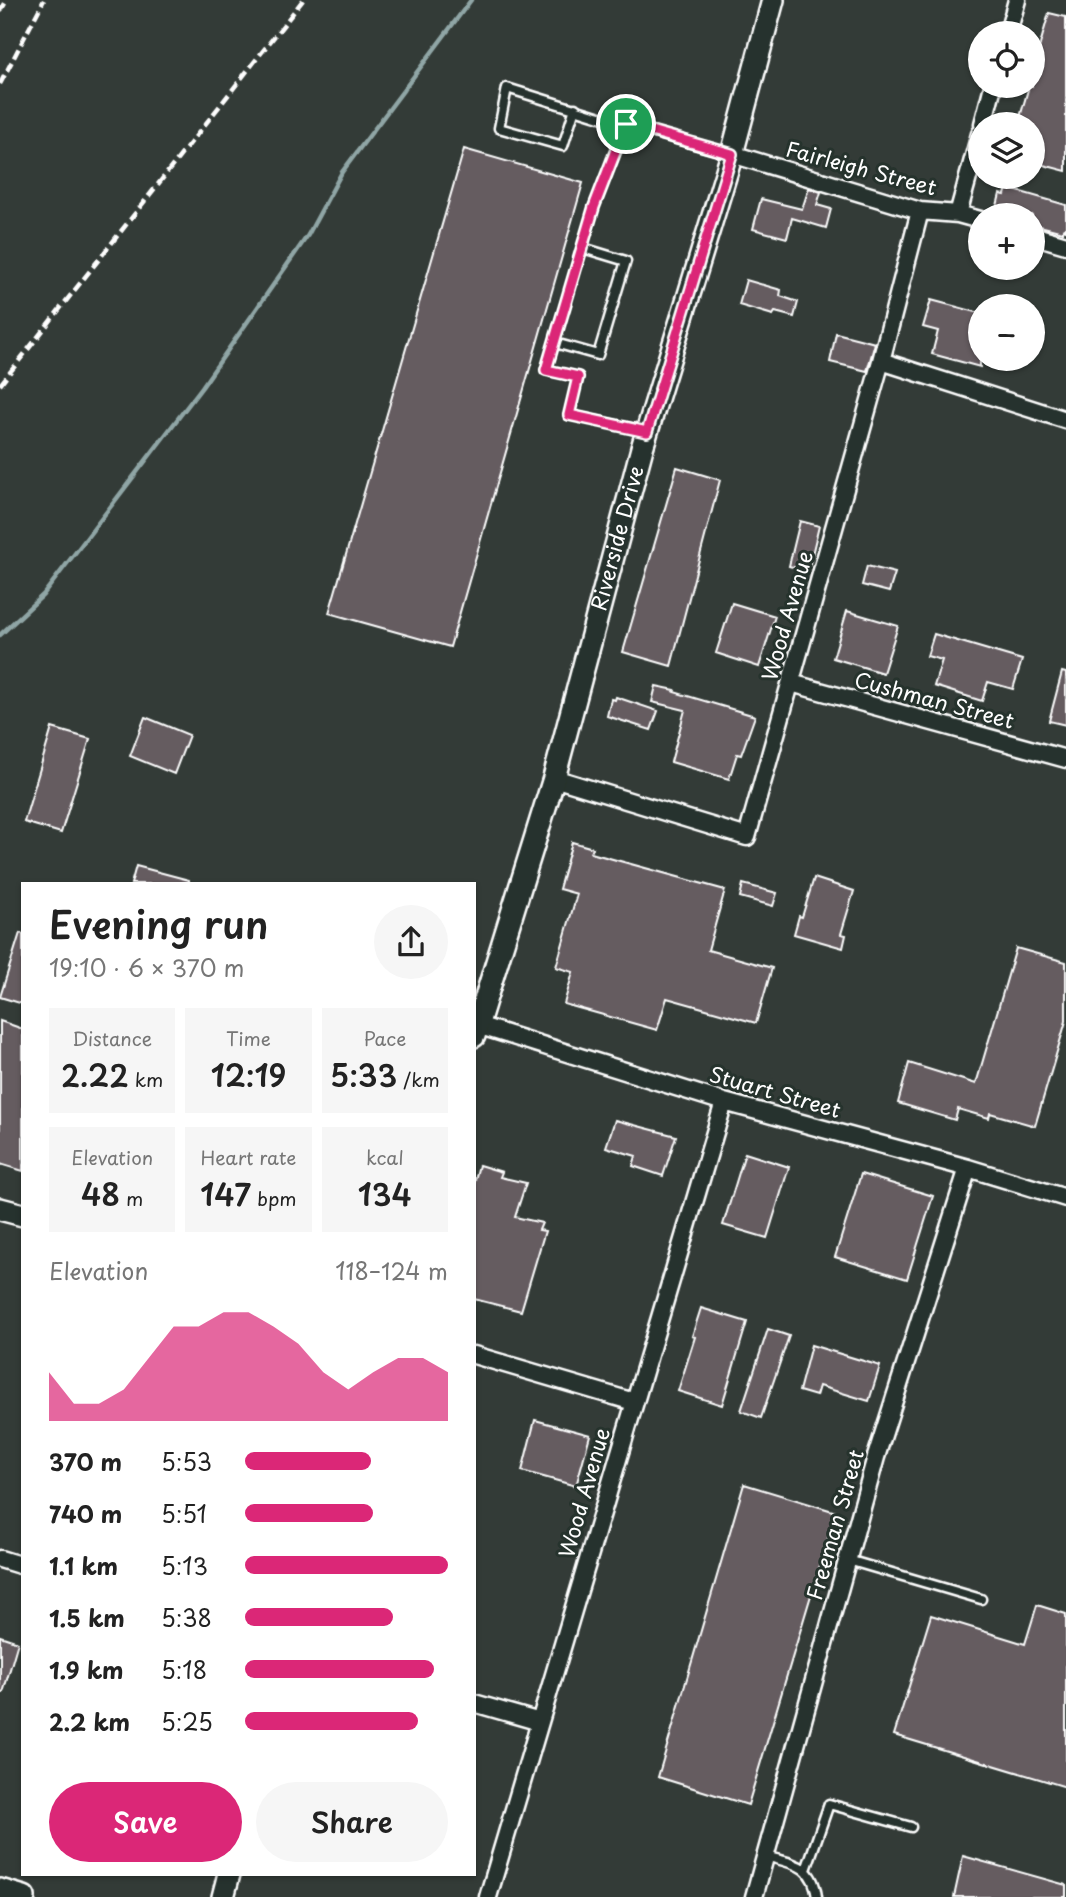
<!DOCTYPE html>
<meta charset="utf-8">
<style>
:root{--surface:#fff;--page:#f6f6f6;--text:#222;--muted:#767676;--accent:#db2777}
body{margin:0;font-family:"Playpen Sans",sans-serif;background:var(--page);color:var(--text);height:100vh;display:flex;flex-direction:column;font-size:26px;white-space:nowrap}
*{box-sizing:border-box;margin:0}
p{font-size:23px;color:var(--muted)}
.icon{flex:none;width:38px;height:38px;fill:none;stroke:currentColor;stroke-width:2;stroke-linecap:round;stroke-linejoin:round}
.map{position:relative;flex:1;overflow:hidden}
.side{position:absolute;left:21px;top:882px;width:455px;height:994px;display:flex;flex-direction:column;background:var(--surface);border-radius:0px;box-shadow:0 2px 5px #0004}
.side>*{flex:none}
.tools{position:absolute;left:968px;top:21px;display:grid;gap:14px}
.tools a{display:grid;place-items:center;width:77px;height:77px;border-radius:50%;background:var(--surface);box-shadow:0 2px 5px #0004;font-size:35px}
.pin{position:absolute;display:grid;place-items:center;width:60px;height:60px;color:#fff;margin:-30px;border:4px solid #fff;border-radius:50%;box-shadow:0 2px 7px #0007}
.round{display:grid;place-items:center;flex:none;width:74px;height:74px;border-radius:37px;background:var(--page)}
.headline{display:flex;align-items:center;justify-content:space-between;height:119px;padding:0 28px}
h1{font-size:38px;font-weight:600;line-height:52px}
.metrics{display:grid;grid-template-columns:repeat(3,1fr);gap:10px;height:119px;padding:7px 28px}
.metrics div{display:grid;align-content:center;border-radius:0px;background:var(--page);text-align:center}
.metrics b{font-size:30px;font-weight:600}
.metrics small{font-size:19px;font-weight:400}
.metrics p{font-size:19px}
.chart{height:196px;padding:14px 28px}
.chart p{display:flex;justify-content:space-between}
.chart svg{width:100%;height:126px;margin-top:7px;fill:var(--accent);opacity:.7}
.action{display:flex;gap:14px;margin-top:auto;padding:14px 28px}
.action a{flex:1;height:80px;border-radius:42px;background:var(--accent);color:#fff;font-size:28px;font-weight:600;line-height:80px;text-align:center}
.action a+a{background:var(--page);color:var(--text)}
ul{padding:0 28px;list-style:none;font-size:23px}
li{display:grid;grid-template-columns:112px 84px 1fr;align-items:center;height:52px}
li i{height:18px;border-radius:9px;background:var(--accent)}
.map>svg:first-child{display:block}
.lines{fill:none;stroke-linecap:round;stroke-linejoin:round}
.stream{stroke:#90a6a6;stroke-width:4.5}
.building{fill:#655b61;stroke:#fff;stroke-width:2}
.lane-casing{stroke:#fff;stroke-width:13}
.street-casing{stroke:#fff;stroke-width:21}
.secondary-casing{stroke:#fff;stroke-width:26}
.lane{stroke:#26332d;stroke-width:8}
.street{stroke:#26332d;stroke-width:16}
.secondary{stroke:#26332d;stroke-width:21}
.rail{stroke:#fff;stroke-width:4.5;stroke-dasharray:10 5;stroke-linecap:butt}
.route-casing{stroke:#fff;stroke-width:14}
.route{stroke:#db2777;stroke-width:9}
.labels{text-anchor:middle;stroke-width:6;stroke-linejoin:round;paint-order:stroke}
.street-label{font-size:21px;fill:#fff;stroke:#26332d}
</style>
<div class="map">
<svg width="1066" height="1897" viewBox="0 0 1066 1897">
<rect width="100%" height="100%" fill="#333b37"/>
<filter id="ink" filterUnits="userSpaceOnUse"><feTurbulence type="fractalNoise" baseFrequency=".0143" numOctaves="2"/><feDisplacementMap in="SourceGraphic" scale="14" xChannelSelector="R" yChannelSelector="G"/><feConvolveMatrix kernelMatrix="1 2 1 2 8 2 1 2 1" color-interpolation-filters="sRGB"/></filter>
<g filter="url(#ink)">
<g class="lines">
<path class="stream" d="M 0,635 L 43,595 L 202,387 L 308,235 L 342,172 L 471,0"/>
</g>
<path class="building" d="M 1049,13 L 1066,17 L 1066,171 L 1032,162 L 1032,124 L 1018,124 L 1029,86 L 1032,86 L 1032,73 Z
M 464,149 L 583,183 L 450,647 L 329,613 Z
M 809,188 L 821,192 L 817,205 L 831,209 L 826,228 L 792,218 L 787,238 L 753,229 L 761,199 L 802,209 Z
M 1007,188 L 1066,205 L 1066,230 L 1063,229 L 1063,232 L 1032,224 L 1032,215 L 1000,215 L 1002,208 L 997,206 L 1000,194 L 1005,195 Z
M 746,280 L 781,290 L 780,296 L 798,302 L 794,317 L 775,312 L 773,315 L 739,305 Z
M 931,300 L 980,313 L 980,367 L 932,354 L 938,331 L 923,327 Z
M 836,333 L 875,343 L 867,371 L 830,362 Z
M 677,467 L 720,480 L 671,666 L 623,652 Z
M 800,521 L 819,526 L 808,571 L 789,566 Z
M 867,566 L 895,573 L 889,592 L 862,585 Z
M 732,603 L 775,616 L 759,667 L 716,653 Z
M 847,611 L 898,626 L 883,673 L 833,658 Z
M 934,634 L 1022,660 L 1013,689 L 988,682 L 982,701 L 934,686 L 942,660 L 927,656 Z
M 1062,672 L 1066,673 L 1066,725 L 1049,721 Z
M 656,686 L 675,690 L 674,692 L 755,716 L 741,755 L 737,754 L 729,779 L 671,762 L 685,710 L 652,702 Z
M 616,697 L 658,711 L 651,730 L 607,716 L 611,699 L 615,700 Z
M 145,717 L 189,735 L 174,774 L 130,756 Z
M 52,728 L 90,739 L 61,833 L 24,822 Z
M 572,842 L 593,848 L 591,853 L 725,890 L 708,950 L 772,968 L 756,1023 L 667,998 L 657,1030 L 564,1004 L 573,972 L 556,967 L 577,894 L 559,889 Z
M 136,866 L 189,880 L 189,884 L 131,884 Z
M 814,878 L 854,891 L 841,934 L 846,935 L 843,948 L 794,934 L 799,916 L 802,917 Z
M 743,884 L 777,893 L 773,906 L 740,897 Z
M 20,933 L 23,934 L 23,1004 L 0,997 Z
M 1016,948 L 1066,962 L 1066,1021 L 1035,1126 L 990,1113 L 989,1118 L 958,1109 L 955,1120 L 898,1103 L 909,1063 L 976,1084 Z
M 0,1021 L 23,1029 L 23,1171 L 0,1164 Z
M 615,1120 L 676,1136 L 663,1176 L 633,1166 L 636,1156 L 606,1147 Z
M 745,1153 L 789,1167 L 767,1238 L 723,1225 Z
M 479,1165 L 502,1172 L 500,1177 L 526,1183 L 515,1217 L 542,1223 L 539,1230 L 545,1231 L 521,1311 L 474,1299 L 474,1184 Z
M 861,1174 L 933,1196 L 907,1279 L 835,1257 Z
M 701,1308 L 747,1322 L 722,1405 L 678,1391 L 695,1337 L 692,1336 Z
M 768,1329 L 789,1336 L 761,1418 L 741,1411 Z
M 811,1345 L 880,1366 L 869,1401 L 819,1386 L 816,1396 L 799,1391 Z
M 535,1420 L 590,1435 L 576,1486 L 522,1471 Z
M 744,1484 L 836,1512 L 748,1805 L 658,1777 Z
M 1037,1605 L 1066,1614 L 1066,1787 L 894,1735 L 931,1615 L 1025,1644 Z
M 0,1636 L 18,1642 L 3,1693 L 0,1693 Z
M 963,1856 L 1066,1885 L 1066,1897 L 954,1897 Z"/>
<g class="lines">
<g class="lane-casing">
<path id="lane" d="M 575,108 L 563,146 L 499,128 L 507,88 L 626,125
M 555,343 L 598,355 L 626,261 L 583,248
M 645,431 L 569,415 L 578,377 L 546,370 L 594,207 L 626,125 L 730,154
M 848,1560 L 981,1599
M 765,1856 C 794,1864 813,1864 817,1897
M 806,1870 L 829,1804 L 911,1827"/>
</g>
<g class="street-casing">
<path id="street" d="M 1008,33 L 1017,0
M 983,124 L 993,86
M 732,154 L 920,211 L 958,214 L 980,220
M 958,214 L 980,134
M 1032,235 L 1066,245
M 881,361 L 1066,420
M 791,683 L 1066,759
M 554,778 L 747,837 L 881,361 L 920,211
M 474,1024 L 724,1102 L 968,1168 L 1066,1198
M 474,1355 L 634,1402
M 0,1559 L 23,1566
M 474,1703 L 540,1722
M 488,1897 L 724,1102
M 754,1897 L 876,1457 L 968,1168"/>
</g>
<g class="secondary-casing">
<g id="secondary">
<path id="s1" d="M 474,1036 L 554,778 L 642,448 L 732,154 L 773,0"/>
<path d="M 0,1209 L 23,1215"/>
<path d="M 0,1890 L 24,1897"/>
<path d="M 223,1897 L 229,1874"/>
</g>
</g>
<use href="#lane" class="lane"/>
<use href="#street" class="street"/>
<use href="#secondary" class="secondary"/>
<path class="rail" d="M 0,12 L 7,0
M 0,84 L 44,0
M 0,385 L 303,0"/>
</g>
</g>
<g class="lines" filter="url(#ink)">
<g class="route-casing">
<path id="route" d="M 626,124 L 732,154 L 647,432 L 569,415 L 578,377 L 546,370 L 594,207 Z"/>
</g>
<use href="#route" class="route"/>
</g>
<g class="labels">
<g class="street-label">
<text transform="translate(861 169) rotate(15)" y="7">Fairleigh Street</text>
<text dy="7" stroke="none"><textPath href="#s1" startOffset="518">Riverside Drive</textPath></text>
<text transform="translate(788 616) rotate(-74)" y="7">Wood Avenue</text>
<text transform="translate(934 701) rotate(15)" y="7">Cushman Street</text>
<text transform="translate(775 1093) rotate(16)" y="7">Stuart Street</text>
<text transform="translate(585 1493) rotate(-74)" y="7">Wood Avenue</text>
<text transform="translate(836 1525) rotate(-74)" y="7">Freeman Street</text>
</g>
</g>
</svg>
<div class="tools">
<a><svg class="icon" aria-label="locate" viewBox="0 0 24 24"><circle cx="12" cy="12" r="6"/><path d="M12 2v4M12 18v4M2 12h4M18 12h4"/></svg></a>
<a><svg class="icon" aria-label="layers" viewBox="0 0 24 24"><path d="M12 4l9 5-9 5-9-5zM3 14l9 5 9-5"/></svg></a>
<a>+</a>
<a>−</a>
</div>
<div class="pin" style="left:626px;top:124px;background:#1e9e55"><svg class="icon" aria-label="arrive" viewBox="0 0 24 24"><path d="M6 21V4h12l-3 4 3 4H6"/></svg></div>
<section class="side">
<div class="headline"><div><h1>Evening run</h1><p>19:10 · 6 × 370 m</p></div><a class="round"><svg class="icon" aria-label="share" viewBox="0 0 24 24"><path d="M12 15V3M7 8l5-5 5 5M5 13v7h14v-7"/></svg></a></div>
<div class="metrics">
<div><p>Distance</p><b>2.22<small> km</small></b></div>
<div><p>Time</p><b>12:19</b></div>
<div><p>Pace</p><b>5:33<small> /km</small></b></div>
</div>
<div class="metrics">
<div><p>Elevation</p><b>48<small> m</small></b></div>
<div><p>Heart rate</p><b>147<small> bpm</small></b></div>
<div><p>kcal</p><b>134</b></div>
</div>
<div class="chart"><p><span>Elevation</span>118–124 m</p>
<svg viewBox="0 0 160 44" preserveAspectRatio="none"><path d="M0 44V27L10 38L20 38L30 33L40 22L50 11L60 11L70 6L80 6L90 11L100 17L110 27L120 33L130 27L140 22L150 22L160 27V44z"/></svg>
</div>
<ul>
<li><b>370 m</b>5:53<i style="width:62%"></i></li>
<li><b>740 m</b>5:51<i style="width:63%"></i></li>
<li><b>1.1 km</b>5:13<i style="width:100%"></i></li>
<li><b>1.5 km</b>5:38<i style="width:73%"></i></li>
<li><b>1.9 km</b>5:18<i style="width:93%"></i></li>
<li><b>2.2 km</b>5:25<i style="width:85%"></i></li>
</ul>
<div class="action"><a>Save</a><a>Share</a></div>
</section>
</div>
